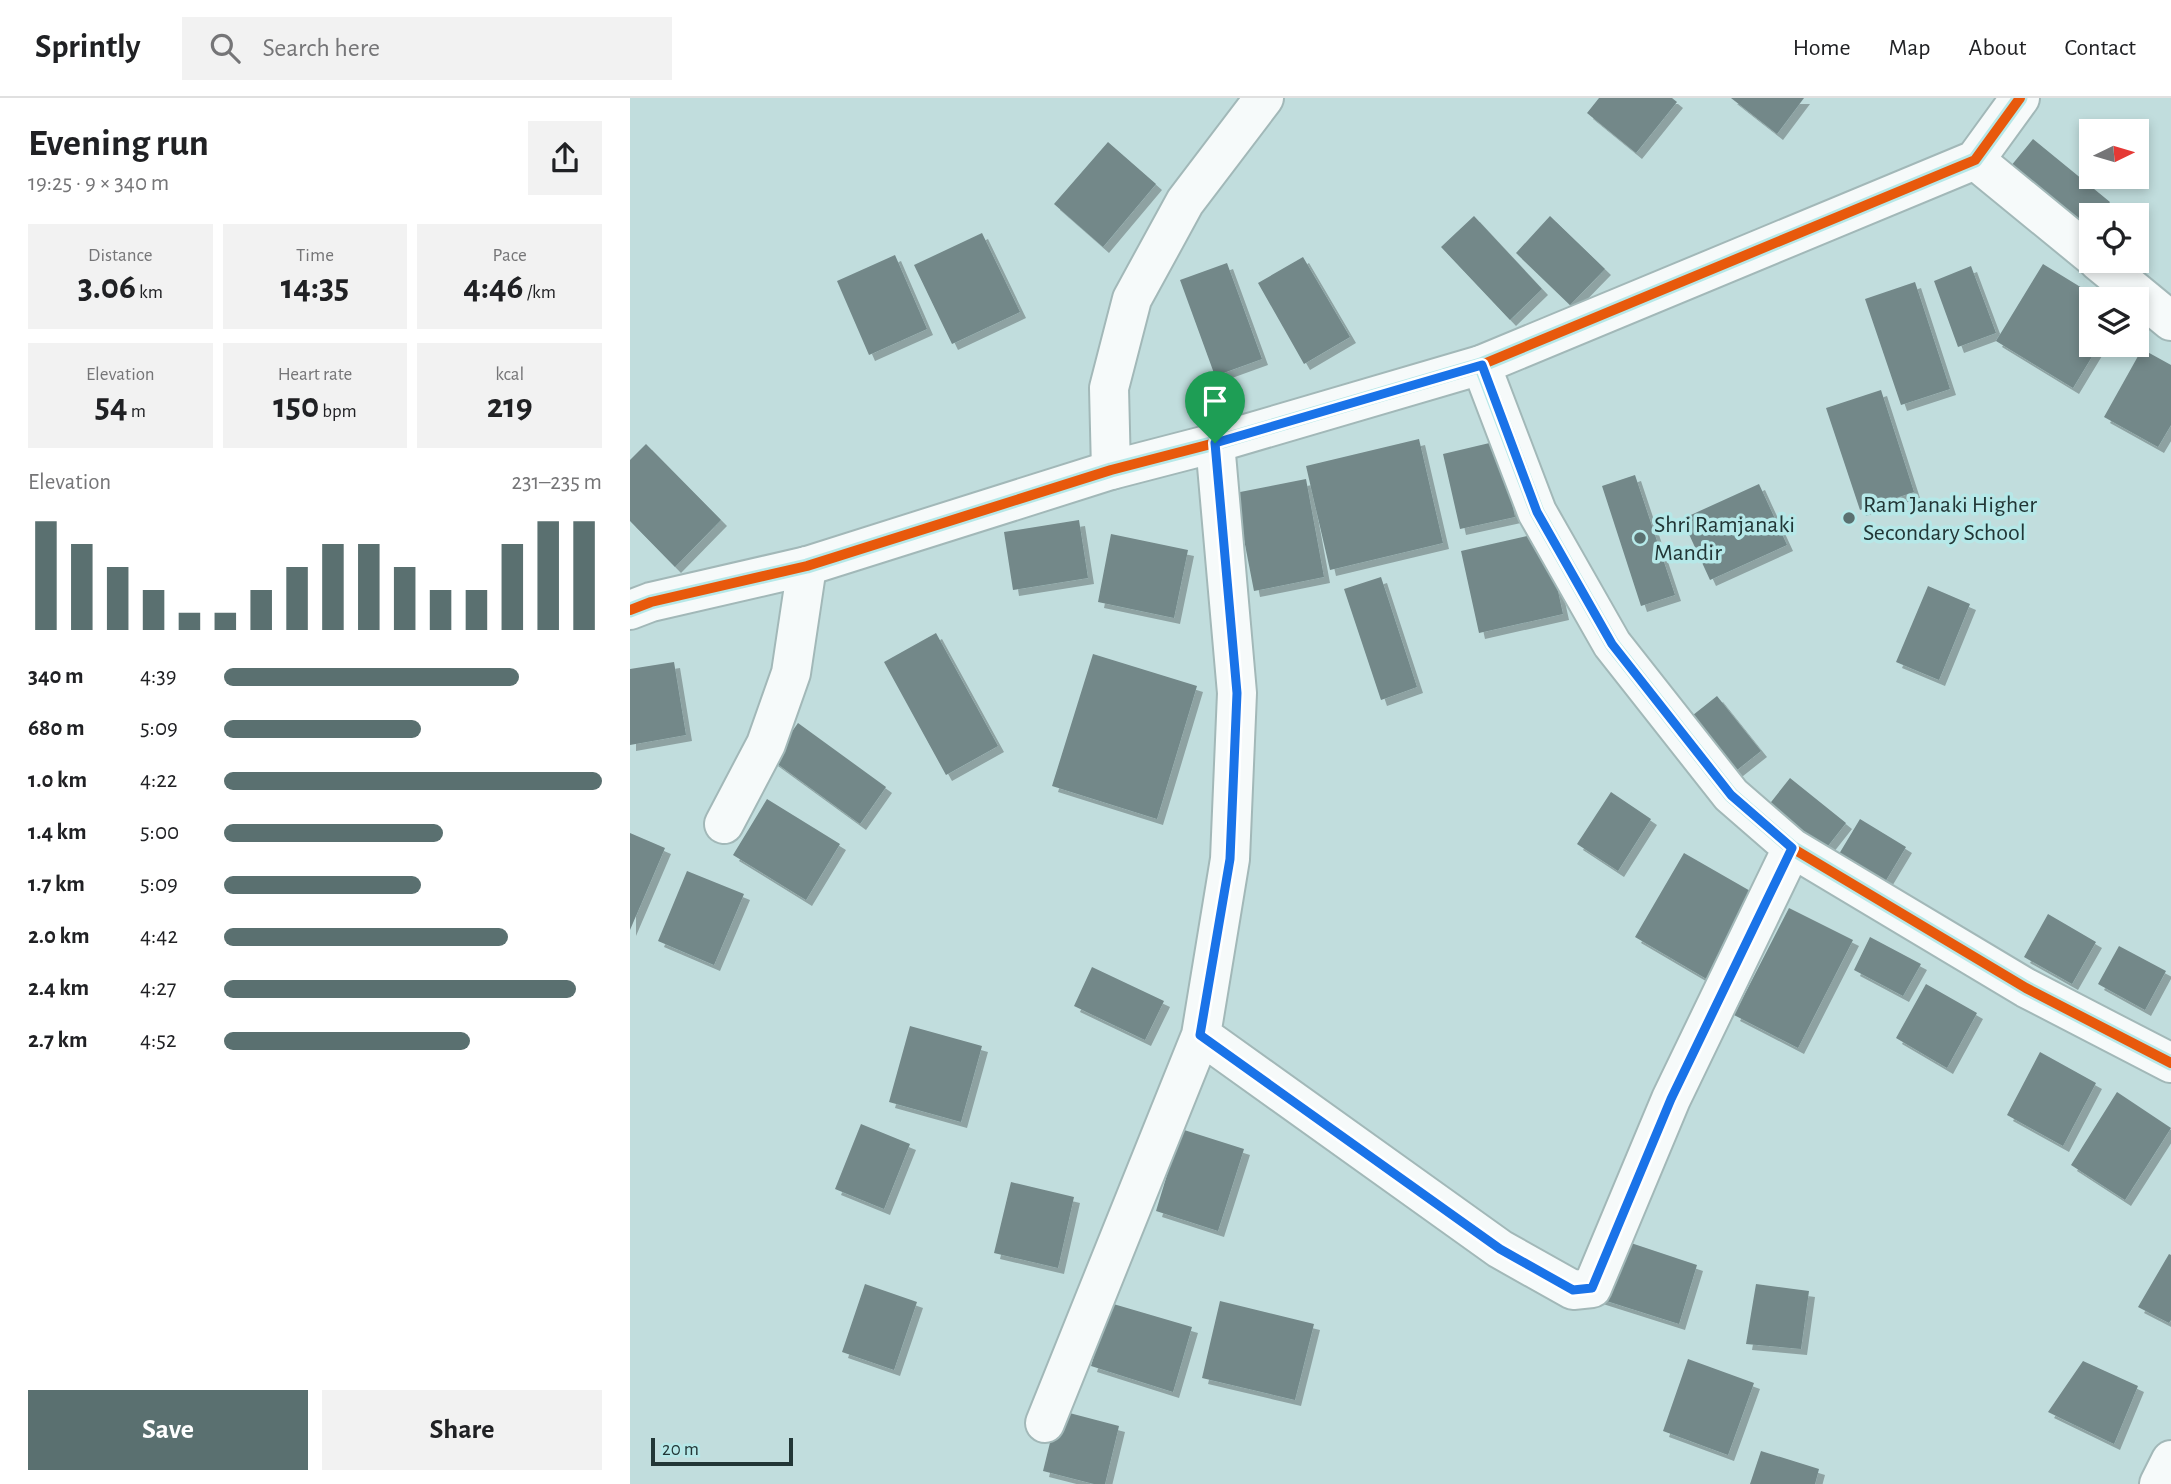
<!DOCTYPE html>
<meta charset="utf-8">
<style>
:root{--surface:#fff;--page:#f2f2f2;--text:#202124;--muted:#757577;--line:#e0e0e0;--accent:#5a7070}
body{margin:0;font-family:"Alegreya Sans",sans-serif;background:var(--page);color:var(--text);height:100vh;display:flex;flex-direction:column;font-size:26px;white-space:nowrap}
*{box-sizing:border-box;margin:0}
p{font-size:23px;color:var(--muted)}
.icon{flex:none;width:38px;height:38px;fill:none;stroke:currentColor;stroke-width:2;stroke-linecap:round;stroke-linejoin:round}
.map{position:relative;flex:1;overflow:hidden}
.side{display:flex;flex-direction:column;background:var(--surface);width:630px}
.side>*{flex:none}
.needle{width:46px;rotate:85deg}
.fabs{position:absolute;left:1449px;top:21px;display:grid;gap:14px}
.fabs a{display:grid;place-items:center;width:70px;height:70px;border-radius:0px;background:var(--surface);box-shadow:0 4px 10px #0003;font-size:35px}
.scale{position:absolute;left:21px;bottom:18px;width:142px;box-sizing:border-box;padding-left:7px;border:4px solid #223636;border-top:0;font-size:19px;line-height:24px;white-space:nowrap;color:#223636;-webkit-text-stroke:5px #b6e8e8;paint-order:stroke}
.pin{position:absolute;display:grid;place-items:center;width:60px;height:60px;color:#fff;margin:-72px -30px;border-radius:50% 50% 50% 0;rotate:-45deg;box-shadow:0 0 7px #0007}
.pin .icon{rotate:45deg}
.round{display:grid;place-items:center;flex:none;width:74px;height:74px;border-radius:0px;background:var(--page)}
.headline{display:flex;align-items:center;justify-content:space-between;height:119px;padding:0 28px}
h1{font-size:38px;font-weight:700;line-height:52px}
.metrics{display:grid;grid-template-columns:repeat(3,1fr);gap:10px;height:119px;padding:7px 28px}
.metrics div{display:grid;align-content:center;border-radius:0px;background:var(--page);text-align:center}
.metrics b{font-size:35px;font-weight:700}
.metrics small{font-size:19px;font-weight:400}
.metrics p{font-size:19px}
.chart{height:196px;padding:14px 28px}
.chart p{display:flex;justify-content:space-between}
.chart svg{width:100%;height:126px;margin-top:7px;stroke:var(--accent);stroke-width:6}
.cta{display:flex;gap:14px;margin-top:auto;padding:14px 28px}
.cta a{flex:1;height:80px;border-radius:0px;background:var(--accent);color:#fff;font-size:28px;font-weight:700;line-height:80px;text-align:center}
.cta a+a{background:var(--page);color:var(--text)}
ul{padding:0 28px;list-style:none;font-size:23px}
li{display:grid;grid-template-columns:112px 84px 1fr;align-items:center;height:52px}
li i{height:18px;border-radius:9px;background:var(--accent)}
header{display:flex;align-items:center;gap:42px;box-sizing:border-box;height:98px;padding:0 35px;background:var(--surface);border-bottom:2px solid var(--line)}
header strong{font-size:33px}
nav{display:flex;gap:38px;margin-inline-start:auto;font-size:24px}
.search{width:490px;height:63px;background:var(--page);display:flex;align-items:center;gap:18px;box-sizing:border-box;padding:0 24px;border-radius:0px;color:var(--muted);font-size:26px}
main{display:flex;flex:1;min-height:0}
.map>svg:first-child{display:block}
.building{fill:#738889;filter:url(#shadow)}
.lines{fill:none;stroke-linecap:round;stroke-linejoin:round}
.street-casing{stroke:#a2b8b8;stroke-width:42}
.secondary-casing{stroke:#a2b8b8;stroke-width:42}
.street{stroke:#f6fafa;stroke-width:38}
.secondary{stroke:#f6fafa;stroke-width:38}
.cycleway-casing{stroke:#b6e8e8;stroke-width:15}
.cycleway{stroke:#e8590c;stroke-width:10}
.route-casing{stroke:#fff;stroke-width:14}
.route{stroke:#1a73e8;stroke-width:9}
.poi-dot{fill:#5a7070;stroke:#b6e8e8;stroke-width:2.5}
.labels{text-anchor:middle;stroke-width:7;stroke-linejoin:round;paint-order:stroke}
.poi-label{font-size:24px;fill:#223636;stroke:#b6e8e8;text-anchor:start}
</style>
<header>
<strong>Sprintly</strong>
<div class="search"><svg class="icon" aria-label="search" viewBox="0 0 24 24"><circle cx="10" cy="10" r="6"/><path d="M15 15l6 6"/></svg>Search here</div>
<nav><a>Home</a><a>Map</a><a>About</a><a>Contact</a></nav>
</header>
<main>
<section class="side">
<div class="headline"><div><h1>Evening run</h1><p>19:25 · 9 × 340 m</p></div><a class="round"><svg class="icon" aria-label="share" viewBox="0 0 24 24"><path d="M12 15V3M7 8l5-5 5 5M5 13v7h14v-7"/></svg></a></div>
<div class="metrics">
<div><p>Distance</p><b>3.06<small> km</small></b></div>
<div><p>Time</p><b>14:35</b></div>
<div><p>Pace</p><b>4:46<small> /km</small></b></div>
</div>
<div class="metrics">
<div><p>Elevation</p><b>54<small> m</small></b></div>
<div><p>Heart rate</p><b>150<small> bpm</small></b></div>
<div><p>kcal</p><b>219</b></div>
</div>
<div class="chart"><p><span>Elevation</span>231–235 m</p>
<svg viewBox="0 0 160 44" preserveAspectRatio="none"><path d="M5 44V6M15 44V14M25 44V22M35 44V30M45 44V38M55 44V38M65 44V30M75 44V22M85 44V14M95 44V14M105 44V22M115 44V30M125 44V30M135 44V14M145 44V6M155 44V6"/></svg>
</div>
<ul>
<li><b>340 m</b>4:39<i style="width:78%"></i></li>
<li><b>680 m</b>5:09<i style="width:52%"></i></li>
<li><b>1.0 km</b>4:22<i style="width:100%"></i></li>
<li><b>1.4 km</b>5:00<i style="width:58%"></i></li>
<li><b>1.7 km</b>5:09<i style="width:52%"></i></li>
<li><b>2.0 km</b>4:42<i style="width:75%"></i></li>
<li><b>2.4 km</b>4:27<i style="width:93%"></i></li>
<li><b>2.7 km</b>4:52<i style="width:65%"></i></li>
</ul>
<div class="cta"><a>Save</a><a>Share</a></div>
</section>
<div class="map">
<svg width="1541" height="1386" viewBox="0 0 1541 1386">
<defs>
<filter id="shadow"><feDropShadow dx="6" dy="6" stdDeviation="0" flood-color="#0004"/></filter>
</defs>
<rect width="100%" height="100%" fill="#c1dddd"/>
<path class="building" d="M 969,0 L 1042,0 L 1047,4 L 1006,55 L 957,15 Z
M 1101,0 L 1174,0 L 1147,36 Z
M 1403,41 L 1480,104 L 1470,117 L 1461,117 L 1461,128 L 1453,138 L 1376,74 Z
M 478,44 L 526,86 L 473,149 L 424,106 Z
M 844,118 L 912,191 L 880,222 L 811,149 Z
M 920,118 L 975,171 L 940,207 L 886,155 Z
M 352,135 L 390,214 L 322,246 L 284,167 Z
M 265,157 L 297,231 L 239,257 L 207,183 Z
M 673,159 L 720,239 L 674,266 L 628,185 Z
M 597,165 L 632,261 L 585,278 L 550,182 Z
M 1413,166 L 1470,201 L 1461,201 L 1461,247 L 1469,247 L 1443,290 L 1366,243 Z
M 1341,168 L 1366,235 L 1328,249 L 1304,183 Z
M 1285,184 L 1320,291 L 1271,307 L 1235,201 Z
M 1512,251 L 1541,267 L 1541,327 L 1528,349 L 1474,319 Z
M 1251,292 L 1284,394 L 1230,412 L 1196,310 Z
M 789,341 L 813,445 L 700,472 L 676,368 Z
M 868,343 L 885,419 L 830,431 L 813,356 Z
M 16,346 L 91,422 L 45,469 L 0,423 L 0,362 Z
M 1005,377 L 1045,497 L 1011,508 L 972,388 Z
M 676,381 L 694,479 L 624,493 L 605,395 Z
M 1129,386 L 1157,447 L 1080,482 L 1052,421 Z
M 449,422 L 458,480 L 383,492 L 374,434 Z
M 915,434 L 933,516 L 849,535 L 831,453 Z
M 481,436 L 558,452 L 544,520 L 468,504 Z
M 751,479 L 787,589 L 751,602 L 714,491 Z
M 1298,488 L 1340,506 L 1309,582 L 1266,564 Z
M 306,535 L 368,648 L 316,677 L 254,564 Z
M 463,556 L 567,588 L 527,721 L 422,688 Z
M 44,564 L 56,637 L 0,647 L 0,571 Z
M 1087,598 L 1131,653 L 1102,676 L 1058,621 Z
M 168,625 L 256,689 L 230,726 L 142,662 Z
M 1160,680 L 1216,725 L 1190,758 L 1134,713 Z
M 981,694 L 1021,721 L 988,773 L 947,746 Z
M 137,701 L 210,746 L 176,802 L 103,757 Z
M 1230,721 L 1276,749 L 1252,789 L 1206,761 Z
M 0,735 L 35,750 L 0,832 Z
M 1054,755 L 1129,798 L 1080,883 L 1005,839 Z
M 57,773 L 114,796 L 84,867 L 28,843 Z
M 1159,810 L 1223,842 L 1168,950 L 1104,917 Z
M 1418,816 L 1466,844 L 1442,886 L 1394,859 Z
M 1240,839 L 1291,866 L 1273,898 L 1224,872 Z
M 1489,848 L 1536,873 L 1515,912 L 1468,886 Z
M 462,869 L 534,903 L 515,942 L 444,908 Z
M 1296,886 L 1347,915 L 1317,970 L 1266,940 Z
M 280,928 L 352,948 L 331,1024 L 259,1004 Z
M 1410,954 L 1466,985 L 1433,1048 L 1377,1017 Z
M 1487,994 L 1541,1030 L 1495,1102 L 1441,1067 Z
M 231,1026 L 280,1046 L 254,1111 L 205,1091 Z
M 551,1031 L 614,1051 L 588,1133 L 526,1113 Z
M 381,1084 L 444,1099 L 428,1170 L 364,1155 Z
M 989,1141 L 1067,1167 L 1049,1226 L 967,1200 Z
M 1539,1156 L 1541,1157 L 1541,1222 L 1539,1225 L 1508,1209 Z
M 235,1186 L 287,1204 L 264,1272 L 212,1254 Z
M 1126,1186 L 1179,1193 L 1171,1251 L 1116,1246 Z
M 590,1203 L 684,1226 L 665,1302 L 572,1280 Z
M 480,1205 L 562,1229 L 543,1294 L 461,1268 Z
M 1058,1261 L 1124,1285 L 1098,1357 L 1033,1333 Z
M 1453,1263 L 1508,1288 L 1484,1346 L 1418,1314 Z
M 428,1312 L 489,1328 L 475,1386 L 464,1386 L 413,1373 Z
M 1131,1353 L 1189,1371 L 1185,1386 L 1120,1386 Z"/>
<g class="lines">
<g class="street-casing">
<path id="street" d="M 1345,62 L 1461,157
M 1468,163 L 1541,223
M 851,267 L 907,414 L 982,546 L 1101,697 L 1162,750 L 1396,890 L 1541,965
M 481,372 L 479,290 L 502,201 L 555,104 L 634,0
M 94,726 L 136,646 L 161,575 L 177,468
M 571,937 L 870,1151 L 943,1192 L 962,1190 L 1041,1001 L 1162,750
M 415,1325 L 571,937 L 600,761 L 607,595 L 585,345
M 1529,1386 L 1541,1362"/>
</g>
<g class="secondary-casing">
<path id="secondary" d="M 0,512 L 21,504 L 177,468 L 481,372 L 585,345 L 851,267 L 1345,62 L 1390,0"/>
</g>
<use href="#street" class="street"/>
<use href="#secondary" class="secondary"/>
<g class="cycleway-casing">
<path id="cycleway" d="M 851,267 L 907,414 L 982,546 L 1101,697 L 1162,750 L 1396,890 L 1541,965
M 0,512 L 21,504 L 177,468 L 481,372 L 585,345 L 851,267 L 1345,62 L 1390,0"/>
</g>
<use href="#cycleway" class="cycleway"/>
</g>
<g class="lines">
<g class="route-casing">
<path id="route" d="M 852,267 L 907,414 L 982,546 L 1101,697 L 1162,750 L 1041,1001 L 962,1190 L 943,1192 L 870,1151 L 570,937 L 600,761 L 607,595 L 585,345 Z"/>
</g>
<use href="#route" class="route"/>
</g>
<g class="poi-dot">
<circle cx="1219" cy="420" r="7"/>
<circle cx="1010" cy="440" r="7"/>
</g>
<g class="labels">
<g class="poi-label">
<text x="1233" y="414">Ram Janaki Higher<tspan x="1233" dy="28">Secondary School</tspan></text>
<text x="1024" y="434">Shri Ramjanaki<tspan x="1024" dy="28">Mandir</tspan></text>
</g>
</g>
</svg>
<div class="fabs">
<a><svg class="needle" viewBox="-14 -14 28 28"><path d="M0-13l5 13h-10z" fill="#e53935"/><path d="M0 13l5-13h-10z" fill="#757577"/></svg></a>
<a><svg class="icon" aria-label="locate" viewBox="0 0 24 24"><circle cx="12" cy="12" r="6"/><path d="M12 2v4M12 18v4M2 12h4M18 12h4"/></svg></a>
<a><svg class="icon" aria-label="layers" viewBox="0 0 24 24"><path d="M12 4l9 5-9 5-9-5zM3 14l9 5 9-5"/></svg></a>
</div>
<div class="scale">20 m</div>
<div class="pin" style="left:585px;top:345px;background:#1e9e55"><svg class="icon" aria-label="arrive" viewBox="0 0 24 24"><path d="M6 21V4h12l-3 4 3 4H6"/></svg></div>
</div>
</main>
